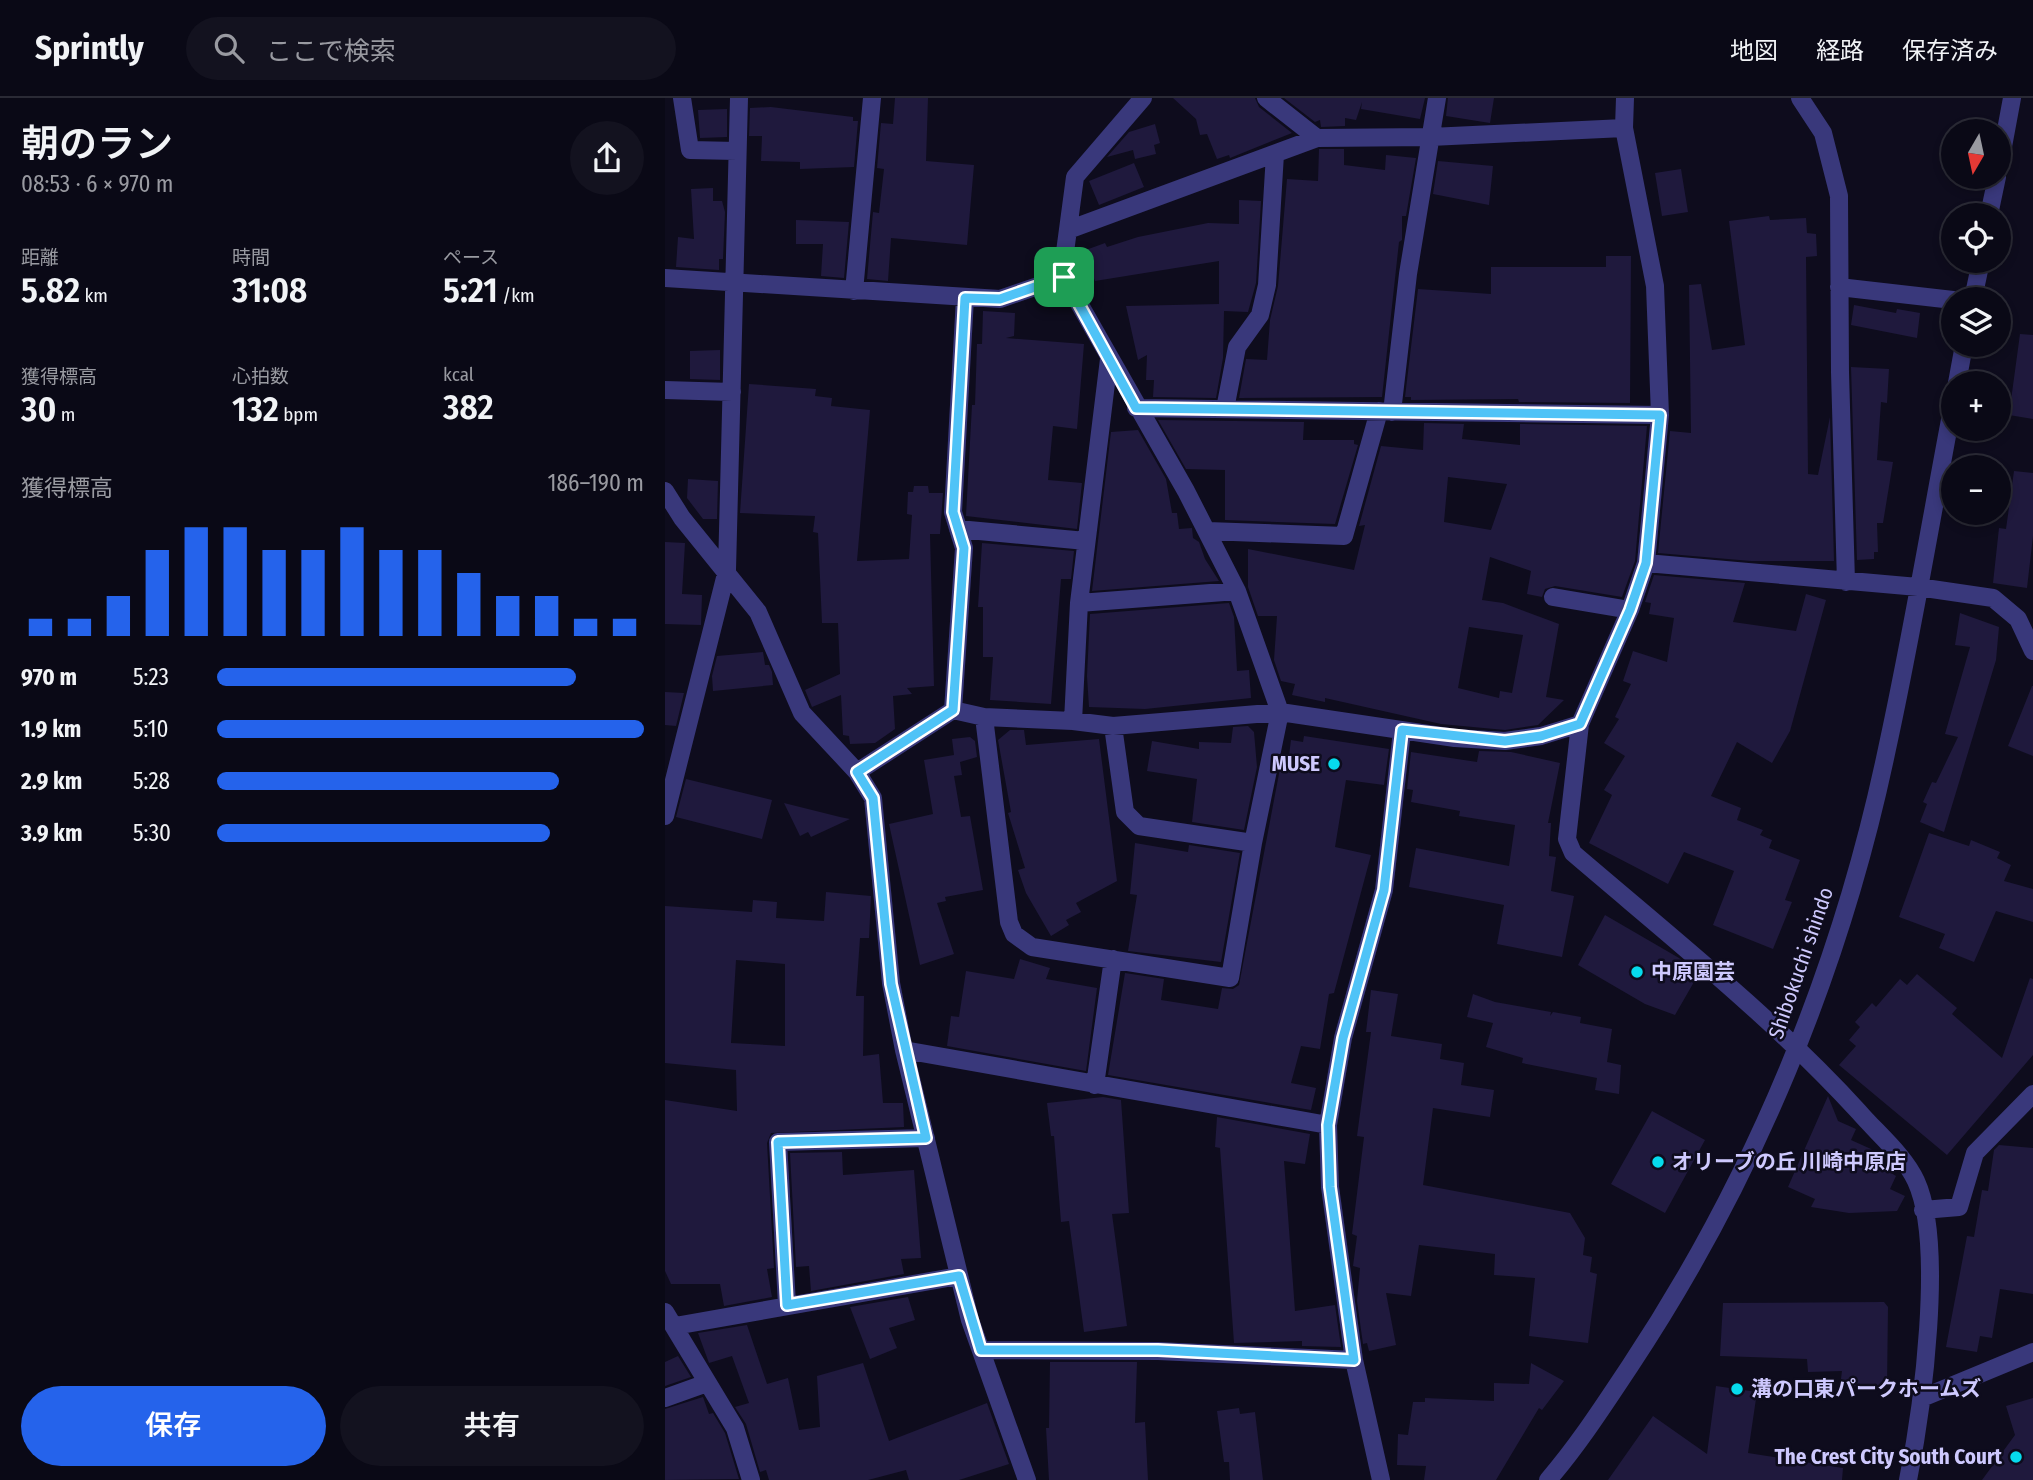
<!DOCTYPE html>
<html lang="ja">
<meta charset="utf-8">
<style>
:root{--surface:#0a0916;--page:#13121f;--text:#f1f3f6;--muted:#999aa1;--line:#2a2a35;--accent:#2563eb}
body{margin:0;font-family:"Fira Sans Condensed","Noto Sans JP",sans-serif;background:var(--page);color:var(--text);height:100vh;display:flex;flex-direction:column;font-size:26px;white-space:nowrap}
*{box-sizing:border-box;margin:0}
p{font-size:23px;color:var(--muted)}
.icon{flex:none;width:38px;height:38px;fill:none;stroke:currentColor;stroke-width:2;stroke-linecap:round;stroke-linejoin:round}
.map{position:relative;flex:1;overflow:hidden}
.details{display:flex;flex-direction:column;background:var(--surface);width:665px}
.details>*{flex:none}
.needle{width:46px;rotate:189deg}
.buttons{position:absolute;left:1276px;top:21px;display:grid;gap:14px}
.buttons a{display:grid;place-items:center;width:70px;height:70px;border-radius:50%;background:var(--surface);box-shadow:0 4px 10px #0003,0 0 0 2px var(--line);font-size:35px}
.pin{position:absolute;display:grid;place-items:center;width:60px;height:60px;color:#fff;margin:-30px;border-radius:14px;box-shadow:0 4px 10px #0006}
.round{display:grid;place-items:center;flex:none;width:74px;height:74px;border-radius:37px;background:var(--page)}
.head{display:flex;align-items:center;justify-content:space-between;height:119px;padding:0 21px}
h1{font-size:38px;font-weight:600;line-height:52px}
.figures{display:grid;grid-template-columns:repeat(3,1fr);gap:10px;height:119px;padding:7px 21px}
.figures div{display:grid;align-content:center}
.figures b{font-size:35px;font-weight:600}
.figures small{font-size:19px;font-weight:400}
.figures p{font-size:19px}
.chart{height:196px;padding:14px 21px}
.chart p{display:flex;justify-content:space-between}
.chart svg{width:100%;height:126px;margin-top:7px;stroke:var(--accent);stroke-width:6}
.action{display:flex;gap:14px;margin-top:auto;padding:14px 21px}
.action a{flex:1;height:80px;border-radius:42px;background:var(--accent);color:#fff;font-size:28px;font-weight:600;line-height:80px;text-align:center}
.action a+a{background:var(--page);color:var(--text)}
ul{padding:0 21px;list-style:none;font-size:23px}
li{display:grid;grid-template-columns:112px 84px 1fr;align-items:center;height:52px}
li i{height:18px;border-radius:9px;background:var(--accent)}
header{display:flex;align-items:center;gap:42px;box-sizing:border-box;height:98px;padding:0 35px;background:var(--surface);border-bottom:2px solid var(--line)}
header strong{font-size:33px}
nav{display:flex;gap:38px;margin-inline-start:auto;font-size:24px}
.search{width:490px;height:63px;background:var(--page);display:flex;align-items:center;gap:18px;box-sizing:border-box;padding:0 24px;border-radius:38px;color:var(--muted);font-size:26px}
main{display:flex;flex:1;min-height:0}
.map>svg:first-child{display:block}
.building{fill:#1f193d;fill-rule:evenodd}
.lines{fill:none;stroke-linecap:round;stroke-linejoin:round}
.minor{stroke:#39387b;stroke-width:18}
.route-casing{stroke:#fff;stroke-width:14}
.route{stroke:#4fc3f7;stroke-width:9}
.poi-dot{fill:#06dbed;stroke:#0e0c1d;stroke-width:2.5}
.labels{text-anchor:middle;stroke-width:5;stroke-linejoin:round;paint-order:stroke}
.poi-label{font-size:21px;font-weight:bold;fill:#cec9fe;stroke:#0e0c1d;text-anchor:start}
.street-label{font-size:21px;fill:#cec9fe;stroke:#0e0c1d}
</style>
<header>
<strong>Sprintly</strong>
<div class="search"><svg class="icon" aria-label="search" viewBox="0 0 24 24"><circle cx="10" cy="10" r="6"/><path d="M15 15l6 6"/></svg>ここで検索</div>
<nav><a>地図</a><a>経路</a><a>保存済み</a></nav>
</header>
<main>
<section class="details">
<div class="head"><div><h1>朝のラン</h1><p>08:53 · 6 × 970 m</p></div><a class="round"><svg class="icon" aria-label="share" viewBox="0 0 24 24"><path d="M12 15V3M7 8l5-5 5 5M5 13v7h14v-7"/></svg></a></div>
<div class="figures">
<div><p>距離</p><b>5.82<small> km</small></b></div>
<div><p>時間</p><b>31:08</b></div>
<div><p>ペース</p><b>5:21<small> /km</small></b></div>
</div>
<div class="figures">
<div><p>獲得標高</p><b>30<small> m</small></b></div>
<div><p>心拍数</p><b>132<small> bpm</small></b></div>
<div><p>kcal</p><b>382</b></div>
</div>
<div class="chart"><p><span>獲得標高</span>186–190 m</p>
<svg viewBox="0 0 160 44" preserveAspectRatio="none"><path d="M5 44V38M15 44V38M25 44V30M35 44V14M45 44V6M55 44V6M65 44V14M75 44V14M85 44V6M95 44V14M105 44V14M115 44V22M125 44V30M135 44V30M145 44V38M155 44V38"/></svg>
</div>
<ul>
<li><b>970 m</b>5:23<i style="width:84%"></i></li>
<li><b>1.9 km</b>5:10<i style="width:100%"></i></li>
<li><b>2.9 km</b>5:28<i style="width:80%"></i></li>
<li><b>3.9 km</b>5:30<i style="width:78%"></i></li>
</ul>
<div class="action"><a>保存</a><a>共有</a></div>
</section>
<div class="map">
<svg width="1368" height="1382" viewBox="0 0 1368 1382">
<rect width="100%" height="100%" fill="#0e0c1d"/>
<path class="building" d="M 230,0 L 263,0 L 261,63 L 309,67 L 302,147 L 226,140 L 223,183 L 202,181 L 208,114 L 214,115 L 219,71 L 212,70 L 216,25 L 228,26 Z
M 508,0 L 590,0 L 594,9 L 627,35 L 565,60 L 564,57 L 552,61 L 542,36 L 535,37 L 531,21 Z
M 619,0 L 760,0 L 755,21 L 696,11 L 697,4 L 691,22 L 680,20 L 680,28 L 656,29 L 655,22 L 650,24 Z
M 783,0 L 829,0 L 825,25 L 781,18 Z
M 106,9 L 188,19 L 188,23 L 193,23 L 189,69 L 135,71 L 135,64 L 96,63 L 97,38 L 84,38 L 85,10 Z
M 62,11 L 62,39 L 35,40 L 33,12 Z
M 490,26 L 495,45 L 489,47 L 491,56 L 470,61 L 468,52 L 442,59 L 464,34 Z
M 654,51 L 679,51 L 679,67 L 720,72 L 721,57 L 751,60 L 741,118 L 737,118 L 737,142 L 734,144 L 717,299 L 574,300 L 581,261 L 602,262 L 605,222 L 613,188 L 622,81 L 653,83 Z
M 773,63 L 828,68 L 824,107 L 768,96 Z
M 469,65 L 479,89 L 434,107 L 424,83 Z
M 1016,71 L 1023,114 L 997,118 L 990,75 Z
M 48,90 L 48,103 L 57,103 L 60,114 L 58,161 L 54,161 L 54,172 L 11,169 L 13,139 L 29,141 L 26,91 Z
M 574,102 L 596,103 L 591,185 L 583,214 L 559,213 L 558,260 L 551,300 L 488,299 L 489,282 L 481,282 L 482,257 L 473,262 L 461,208 L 554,206 L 554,163 L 430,183 L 418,153 L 440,145 L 442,149 L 473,139 L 543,125 L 574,126 Z
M 1104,118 L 1105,122 L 1141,120 L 1142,135 L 1151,136 L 1152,158 L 1141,159 L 1143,376 L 1153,377 L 1165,319 L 1169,463 L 1086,463 L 993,455 L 1005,333 L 1026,335 L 1024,187 L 1036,186 L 1047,252 L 1080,247 L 1064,123 Z
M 131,122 L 184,124 L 179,180 L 156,178 L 158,146 L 131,146 Z
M 941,158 L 966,158 L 965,305 L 854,304 L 853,301 L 746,302 L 746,299 L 740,299 L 753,191 L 826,196 L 826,169 L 941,169 Z
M 1189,207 L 1231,215 L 1232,211 L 1255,215 L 1252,240 L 1186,227 Z
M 318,213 L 350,215 L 349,238 L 341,240 L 419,246 L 412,331 L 388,328 L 383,382 L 417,385 L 412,431 L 301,418 L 307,307 L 310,307 L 312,246 L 317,246 Z
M 1355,236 L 1368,237 L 1368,321 L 1344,317 Z
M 55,252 L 55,282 L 25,281 L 25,253 Z
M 1186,269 L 1224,271 L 1222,305 L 1216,304 L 1212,362 L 1228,364 L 1218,425 L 1212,425 L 1213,454 L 1209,454 L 1209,461 L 1192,462 Z
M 84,286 L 151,291 L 150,298 L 167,300 L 166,308 L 205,312 L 192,463 L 244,461 L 247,417 L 242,416 L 243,394 L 248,394 L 249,388 L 263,388 L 264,395 L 278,395 L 275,436 L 265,436 L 269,588 L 242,590 L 247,596 L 228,598 L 230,631 L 210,645 L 185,646 L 184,638 L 178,637 L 176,597 L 147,609 L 140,592 L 175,576 L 173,525 L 157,525 L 153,435 L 148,434 L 150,418 L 75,415 Z
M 493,322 L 639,324 L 638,342 L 689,342 L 689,346 L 693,347 L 670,426 L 560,422 L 560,372 L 521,371 Z
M 759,325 L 799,326 L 797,341 L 855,347 L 855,326 L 982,328 L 970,463 L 957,499 L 890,488 L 880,491 L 877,499 L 862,496 L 866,473 L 825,459 L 817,502 L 838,505 L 894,526 L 881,599 L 899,602 L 873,627 L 840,632 L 776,626 L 660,600 L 660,604 L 627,597 L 630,586 L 616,583 L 609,562 L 612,518 L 593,518 L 583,489 L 583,451 L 689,472 L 700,427 L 694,428 L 716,348 L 758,352 ZM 783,379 L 842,386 L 826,432 L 779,424 ZM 804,529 L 858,537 L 847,595 L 835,593 L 834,600 L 793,590 Z
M 473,332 L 501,381 L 507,415 L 512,415 L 514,431 L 527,430 L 528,440 L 534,444 L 540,461 L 554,483 L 427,493 L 446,334 Z
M 1349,373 L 1368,375 L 1368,438 L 1362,490 L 1328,485 L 1334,430 L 1341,431 Z
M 23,381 L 53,383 L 52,421 L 38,421 L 22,400 Z
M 0,444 L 20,445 L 17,496 L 37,497 L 36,527 L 0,526 Z
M 317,445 L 409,453 L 406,481 L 396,481 L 386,606 L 325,602 L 328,559 L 318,559 L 318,509 L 313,509 Z
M 989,477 L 1080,485 L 1068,524 L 1131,533 L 1141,496 L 1161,502 L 1125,633 L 1107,665 L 1072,644 L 1046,698 L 1076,710 L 1072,722 L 1098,732 L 1095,737 L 1107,742 L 1104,750 L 1135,762 L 1120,802 L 1127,804 L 1108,851 L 1048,827 L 1069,773 L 1019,754 L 1003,786 L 924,745 L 947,697 L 939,692 L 960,658 L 939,645 L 954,621 L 950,619 L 966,586 L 958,583 L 968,553 L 1002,564 L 1009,520 L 984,516 L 986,505 L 980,504 Z
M 564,505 L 569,519 L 572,573 L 584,572 L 586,600 L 480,611 L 424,609 L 422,578 L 425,516 Z
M 1295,515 L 1334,529 L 1331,562 L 1279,734 L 1255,724 L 1262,706 L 1258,704 L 1267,684 L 1271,685 L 1293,639 L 1280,636 L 1305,549 L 1290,547 Z
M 98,554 L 100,567 L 104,567 L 107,574 L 108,587 L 48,593 L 47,578 L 52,558 Z
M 1367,588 L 1368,588 L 1368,658 L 1343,648 Z
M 0,594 L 19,595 L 11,628 L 0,627 Z
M 583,628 L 589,634 L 592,669 L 579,732 L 527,724 L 532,681 L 482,673 L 487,643 L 534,651 L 534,644 L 566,645 L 568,629 Z
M 345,632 L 359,632 L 361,647 L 434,641 L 452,783 L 411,805 L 416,814 L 401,822 L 404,827 L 386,838 L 361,795 L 353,772 L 360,770 L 343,715 L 346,714 L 333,642 Z
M 639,638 L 724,651 L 719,687 L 681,682 L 670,749 L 706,757 L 669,895 L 664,896 L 655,951 L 636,948 L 626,985 L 651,990 L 646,1012 L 443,977 L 460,875 L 499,881 L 496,902 L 553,911 L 557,890 L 568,891 L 574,887 L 617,660 L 623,665 L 626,642 L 638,644 Z
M 305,639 L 310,643 L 312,659 L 295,664 L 297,677 L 289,678 L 296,719 L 305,718 L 318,792 L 280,799 L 281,803 L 272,805 L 289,856 L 255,867 L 224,726 L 268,716 L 259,662 L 289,657 L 287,641 Z
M 814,653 L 846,654 L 895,665 L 883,725 L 886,725 L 884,758 L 891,759 L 886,793 L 909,798 L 897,859 L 832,846 L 839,807 L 744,789 L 751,750 L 844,768 L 850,727 L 794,718 L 795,713 L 746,704 L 748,692 L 742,691 L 746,654 L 812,664 Z
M 21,681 L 107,702 L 97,741 L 11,719 Z
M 119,705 L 175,719 L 185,721 L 146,739 L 143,734 L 135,738 Z
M 1264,735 L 1304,748 L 1306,742 L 1335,754 L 1332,760 L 1346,767 L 1339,783 L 1368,791 L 1368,824 L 1331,813 L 1309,864 L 1274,850 L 1280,836 L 1234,819 Z
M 470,745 L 523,754 L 524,747 L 575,755 L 556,864 L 463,853 L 472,797 L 465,796 Z
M 161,794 L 206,798 L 204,840 L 195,840 L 191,898 L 199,898 L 198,958 L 214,956 L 218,1005 L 238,1005 L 239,1029 L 106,1035 L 102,1045 L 109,1170 L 102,1171 L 107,1199 L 59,1208 L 55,1186 L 6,1186 L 0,1173 L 0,1002 L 72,1013 L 71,972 L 0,965 L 0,808 L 87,814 L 88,802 L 112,804 L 111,820 L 159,823 ZM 71,862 L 120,866 L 120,948 L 66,945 Z
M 940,817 L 1014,860 L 1033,877 L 1010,917 L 980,906 L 913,867 Z
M 355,861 L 385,870 L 381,881 L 432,890 L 421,973 L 282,948 L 286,918 L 294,919 L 301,873 L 349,881 Z
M 1252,876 L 1292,910 L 1287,916 L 1337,960 L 1365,880 L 1368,881 L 1368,957 L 1282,1057 L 1174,967 L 1191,948 L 1184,942 L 1195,929 L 1190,924 L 1207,905 L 1211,909 L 1235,881 L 1242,887 Z
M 706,892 L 733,896 L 726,938 L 777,946 L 775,961 L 799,965 L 796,987 L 829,992 L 825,1019 L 768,1010 L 758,1087 L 905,1115 L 920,1140 L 918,1157 L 927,1159 L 925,1174 L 932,1176 L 923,1245 L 864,1238 L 870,1180 L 829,1177 L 830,1156 L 754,1147 L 746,1198 L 721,1195 L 731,1247 L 704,1253 L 702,1245 L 698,1246 L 692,1203 L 695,1170 L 688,1168 L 692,1138 L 687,1136 L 699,1039 L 692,1038 L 706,934 L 701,934 Z
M 808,896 L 830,904 L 886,914 L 885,918 L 888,914 L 916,919 L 915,925 L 947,931 L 942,964 L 956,967 L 954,996 L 930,992 L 932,980 L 857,965 L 858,960 L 821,949 L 828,925 L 802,919 Z
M 1163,998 L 1173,1023 L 1191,1031 L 1186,1042 L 1206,1051 L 1214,1061 L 1223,1065 L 1226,1075 L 1231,1078 L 1225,1091 L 1240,1098 L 1232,1113 L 1184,1115 L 1146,1109 L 1150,1101 L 1123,1089 Z
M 438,999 L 456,1002 L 464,1115 L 447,1116 L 462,1228 L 419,1234 L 404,1123 L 396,1124 L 389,1038 L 386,1038 L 382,1005 Z
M 987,1013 L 1040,1042 L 1000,1115 L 946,1086 Z
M 552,1019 L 645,1036 L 640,1066 L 619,1063 L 630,1213 L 670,1207 L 676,1249 L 637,1248 L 637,1243 L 569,1245 L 555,1050 L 550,1049 Z
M 1334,1047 L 1368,1050 L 1368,1196 L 1335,1191 L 1327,1240 L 1315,1238 L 1312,1254 L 1281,1249 L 1302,1138 L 1309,1139 L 1317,1092 L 1323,1093 L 1329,1052 Z
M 177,1054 L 178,1077 L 249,1072 L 256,1160 L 236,1161 L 239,1176 L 146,1193 L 144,1168 L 131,1169 L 125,1055 Z
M 243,1199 L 250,1222 L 224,1230 L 232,1250 L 205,1261 L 185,1209 Z
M 1219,1204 L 1223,1209 L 1222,1289 L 1175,1288 L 1177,1273 L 1143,1274 L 1142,1261 L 1055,1258 L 1058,1205 Z
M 82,1227 L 102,1286 L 123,1280 L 134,1332 L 155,1329 L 152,1278 L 198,1265 L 224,1343 L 322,1305 L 344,1366 L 294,1382 L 244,1382 L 241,1372 L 203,1382 L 104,1382 L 101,1372 L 95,1374 L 81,1326 L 70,1309 L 84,1305 L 67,1258 L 44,1265 L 33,1235 Z
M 13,1258 L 26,1279 L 0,1288 L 0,1264 Z
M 385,1264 L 472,1264 L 470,1325 L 480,1324 L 483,1382 L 384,1382 L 381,1330 L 384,1330 Z
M 866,1265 L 899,1283 L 877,1312 L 874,1310 L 831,1382 L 759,1382 L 761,1368 L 732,1367 L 733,1336 L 743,1337 L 748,1304 L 760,1304 L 760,1300 L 829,1303 L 829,1285 L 864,1286 Z
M 1051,1288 L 1092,1294 L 1083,1355 L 1178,1370 L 1177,1382 L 943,1382 L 988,1318 L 1042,1356 Z
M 38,1299 L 44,1316 L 48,1315 L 60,1335 L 74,1381 L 0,1382 L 0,1311 Z
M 1368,1300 L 1368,1382 L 1317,1382 L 1350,1337 L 1341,1308 Z
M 574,1310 L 575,1316 L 590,1314 L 598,1382 L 565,1382 L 564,1364 L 559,1364 L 552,1313 Z"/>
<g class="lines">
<path class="minor" d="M 17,0 L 25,52 L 72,53
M 601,0 L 652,40
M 960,0 L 959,30 L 990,188 L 995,317 L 981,465 L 965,512 L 915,626 L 902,741 L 908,755 C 1006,839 1107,919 1194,1014 C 1212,1035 1239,1057 1251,1083 C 1280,1146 1257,1313 1243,1382
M 1135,0 L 1158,35 L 1174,98 L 1175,274 L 1181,484
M 1334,70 L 1347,0
M 1324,117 L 1332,79
M 403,132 L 652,40 L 765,39 L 959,30
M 0,180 L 335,201 L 399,179
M 1174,189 L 1288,202
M 189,193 L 207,0
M 1308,201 L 1316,163
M 1292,285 L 1299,247
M 0,292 L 67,294
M 471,310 L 995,317
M 560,311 L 572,249 L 595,217 L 602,187 L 610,56
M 727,314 L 743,176 L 772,0
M 0,393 L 17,420 L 93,514 L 137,615 L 192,674 L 208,700 L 226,885 L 239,952 L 305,1222 L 362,1382
M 293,431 L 421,443
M 542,433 L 679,438 L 714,313
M 981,465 L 1253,489 L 1328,500 L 1353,521 L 1368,553
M 888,499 L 965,512
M 414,505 L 572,493
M 288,612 L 299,450 L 288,414 L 300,200
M 319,619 L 344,824 L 349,836 L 367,849 L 565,880 L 588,745 L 615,614 L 572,493 L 521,393 L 399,179 L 398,169 L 410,79 L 478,0
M 408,623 L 414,505 L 444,261
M 448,628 L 460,714 L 474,728 L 588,745
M 192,674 L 288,612 L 319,619 L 408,623 L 448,628 L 615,614 L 790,640 L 840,643 L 876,638 L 915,626
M 0,718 L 62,472 L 74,0
M 239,952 L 663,1027
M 430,987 L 448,861
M 1258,1112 L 1294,1109 L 1310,1055 L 1368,996
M 122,1207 L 113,1044 L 261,1040
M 0,1214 L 70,1330 L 86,1382
M 10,1228 L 294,1178
M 316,1252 L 493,1253 L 689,1262
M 0,1300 L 42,1285
M 1257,1300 L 1368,1254
M 716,1382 L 689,1262 L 665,1089 L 663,1027 L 678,940 L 719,792 L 737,633
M 883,1382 C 914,1346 939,1307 965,1268 C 1089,1081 1176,871 1222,651 C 1247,537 1266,421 1288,306"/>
</g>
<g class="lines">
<g class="route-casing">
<path id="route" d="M 399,179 L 471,310 L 995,317 L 981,465 L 965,512 L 915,626 L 876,638 L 840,643 L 737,632 L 719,792 L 678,940 L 663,1027 L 665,1089 L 689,1262 L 493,1252 L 316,1252 L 294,1178 L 122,1207 L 113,1044 L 261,1040 L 226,886 L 208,700 L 192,674 L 288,612 L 299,450 L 288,414 L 300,200 L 335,201 Z"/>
</g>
<use href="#route" class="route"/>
</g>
<g class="poi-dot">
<circle cx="669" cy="666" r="7"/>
<circle cx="972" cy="874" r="7"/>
<circle cx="993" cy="1064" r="7"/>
<circle cx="1072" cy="1291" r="7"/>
<circle cx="1351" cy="1359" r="7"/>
</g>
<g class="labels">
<g class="poi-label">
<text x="655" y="673" text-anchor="end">MUSE</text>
<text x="986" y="881">中原園芸</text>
<text x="1007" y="1071">オリーブの丘 川崎中原店</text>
<text x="1086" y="1298">溝の口東パークホームズ</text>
<text x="1337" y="1366" text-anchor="end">The Crest City South Court</text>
</g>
<g class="street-label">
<text transform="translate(1136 865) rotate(-71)" y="7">Shibokuchi shindo</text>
</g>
</g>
</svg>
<div class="buttons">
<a><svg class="needle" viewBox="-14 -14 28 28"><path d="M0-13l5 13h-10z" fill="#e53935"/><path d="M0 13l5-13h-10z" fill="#999aa1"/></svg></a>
<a><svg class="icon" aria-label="locate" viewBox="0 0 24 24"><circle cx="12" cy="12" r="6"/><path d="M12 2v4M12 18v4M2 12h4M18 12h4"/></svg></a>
<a><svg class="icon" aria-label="layers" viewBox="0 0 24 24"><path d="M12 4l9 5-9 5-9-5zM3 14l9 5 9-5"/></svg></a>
<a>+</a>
<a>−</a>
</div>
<div class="pin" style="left:399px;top:179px;background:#1e9e55"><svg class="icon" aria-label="arrive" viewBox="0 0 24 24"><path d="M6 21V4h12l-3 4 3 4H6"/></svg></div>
</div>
</main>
